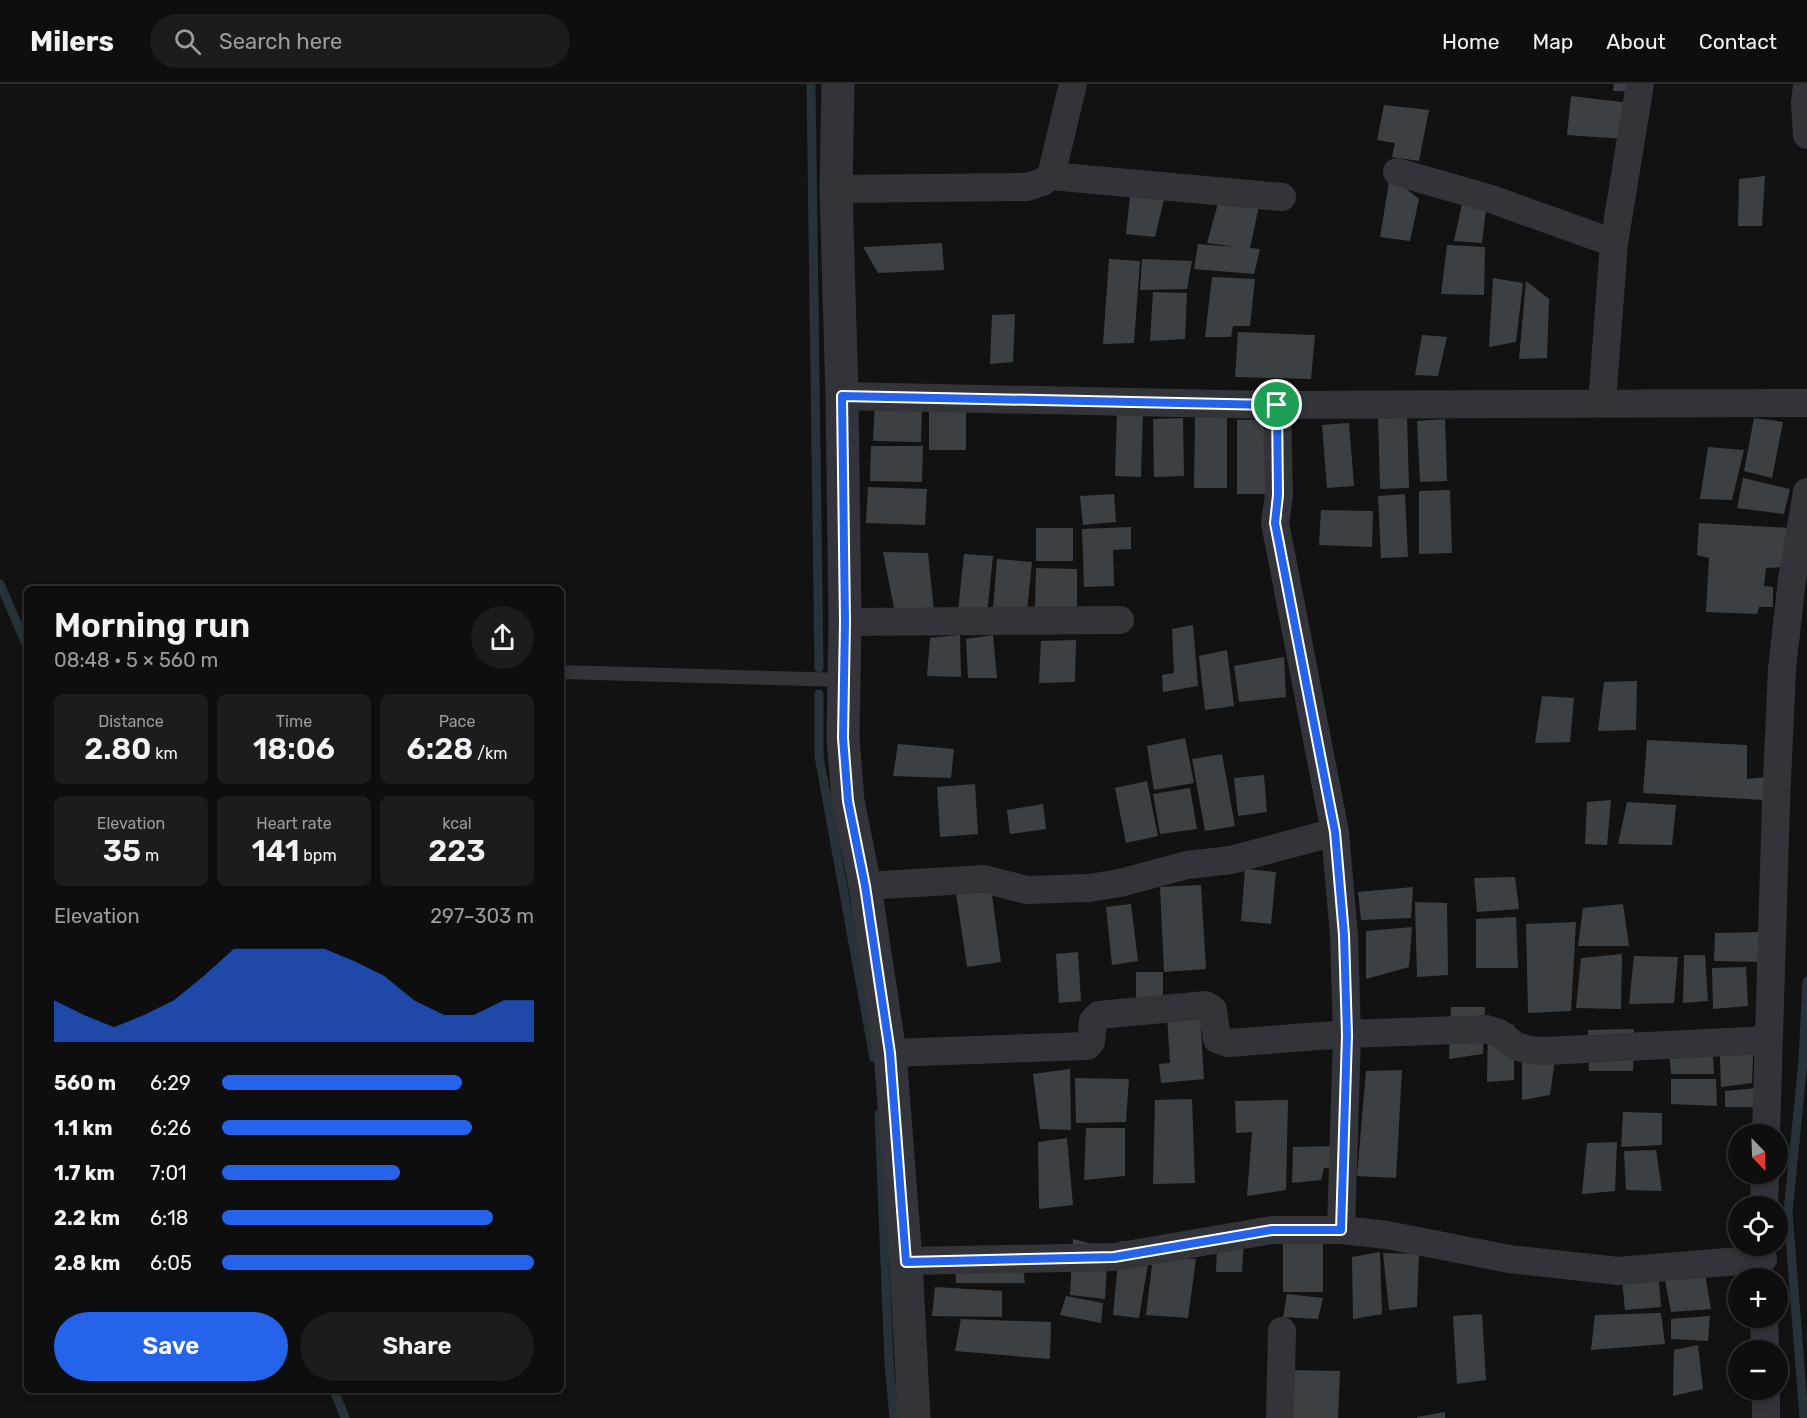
<!DOCTYPE html>
<meta charset="utf-8">
<style>
:root{--surface:#0e0e0e;--page:#1c1c1c;--text:#f1f3f6;--muted:#9b9c9e;--line:#2e2e2e;--accent:#2563eb}
body{margin:0;font-family:Rubik,sans-serif;background:var(--page);color:var(--text);height:100vh;display:flex;flex-direction:column;font-size:22px;white-space:nowrap}
*{box-sizing:border-box;margin:0}
p{font-size:20px;color:var(--muted)}
.icon{flex:none;width:33px;height:33px;fill:none;stroke:currentColor;stroke-width:2;stroke-linecap:round;stroke-linejoin:round}
.map{position:relative;flex:1;overflow:hidden}
.panel{position:absolute;left:24px;top:502px;width:540px;height:807px;display:flex;flex-direction:column;background:var(--surface);border-radius:9px;box-shadow:0 3px 9px #0003,0 0 0 2px var(--line)}
.panel>*{flex:none}
.needle{width:39px;rotate:157deg}
.fabs{position:absolute;left:1728px;top:1040px;display:grid;gap:12px}
.fabs a{display:grid;place-items:center;width:60px;height:60px;border-radius:50%;background:var(--surface);box-shadow:0 3px 9px #0003,0 0 0 2px var(--line);font-size:30px}
.pin{position:absolute;display:grid;place-items:center;width:51px;height:51px;color:#fff;margin:-26px;border:3px solid #fff;border-radius:50%;box-shadow:0 2px 6px #0007}
.round{display:grid;place-items:center;flex:none;width:63px;height:63px;border-radius:32px;background:var(--page)}
.head{display:flex;align-items:center;justify-content:space-between;height:102px;padding:0 30px}
h1{font-size:33px;font-weight:600;line-height:45px}
.metrics{display:grid;grid-template-columns:repeat(3,1fr);gap:9px;height:102px;padding:6px 30px}
.metrics div{display:grid;align-content:center;border-radius:9px;background:var(--page);text-align:center}
.metrics b{font-size:30px;font-weight:600}
.metrics small{font-size:16px;font-weight:400}
.metrics p{font-size:16px}
.chart{height:168px;padding:12px 30px}
.chart p{display:flex;justify-content:space-between}
.chart svg{width:100%;height:108px;margin-top:6px;fill:var(--accent);opacity:.7}
.action{display:flex;gap:12px;margin-top:auto;padding:12px 30px}
.action a{flex:1;height:69px;border-radius:36px;background:var(--accent);color:#fff;font-size:24px;font-weight:600;line-height:69px;text-align:center}
.action a+a{background:var(--page);color:var(--text)}
ul{padding:0 30px;list-style:none;font-size:20px}
li{display:grid;grid-template-columns:96px 72px 1fr;align-items:center;height:45px}
li i{height:15px;border-radius:8px;background:var(--accent)}
header{display:flex;align-items:center;gap:36px;box-sizing:border-box;height:84px;padding:0 30px;background:var(--surface);border-bottom:2px solid var(--line)}
header strong{font-size:28px}
nav{display:flex;gap:33px;margin-inline-start:auto;font-size:21px}
.search{width:420px;height:54px;background:var(--page);display:flex;align-items:center;gap:15px;box-sizing:border-box;padding:0 21px;border-radius:33px;color:var(--muted);font-size:22px}
.map>svg:first-child{display:block}
.lines{fill:none;stroke-linecap:round;stroke-linejoin:round}
.stream{stroke:#273338;stroke-width:9}
.building{fill:#3d4043}
.service{stroke:#323439;stroke-width:14}
.minor{stroke:#323439;stroke-width:28}
.tertiary{stroke:#323439;stroke-width:33}
.route-casing{stroke:#fff;stroke-width:12}
.route{stroke:#2563eb;stroke-width:8}
</style>
<header>
<strong>Milers</strong>
<div class="search"><svg class="icon" aria-label="search" viewBox="0 0 24 24"><circle cx="10" cy="10" r="6"/><path d="M15 15l6 6"/></svg>Search here</div>
<nav><a>Home</a><a>Map</a><a>About</a><a>Contact</a></nav>
</header>
<div class="map">
<svg width="1807" height="1334" viewBox="0 0 1807 1334">
<rect width="100%" height="100%" fill="#121213"/>
<g class="lines">
<path class="stream" d="M 811,0 L 819,584
M 0,500 L 27,562
M 819,610 L 819,672 L 874,974
M 879,1030 L 889,1278 L 894,1334
M 334,1306 L 345,1334
M 1804,1334 L 1788,1128 L 1803,977 L 1807,897"/>
</g>
<path class="building" d="M 1614,0 L 1637,0 L 1635,7 L 1613,7 Z
M 1571,12 L 1630,19 L 1624,55 L 1567,51 Z
M 1384,21 L 1429,26 L 1419,77 L 1392,73 L 1395,59 L 1377,56 Z
M 1390,92 L 1419,115 L 1410,157 L 1380,153 Z
M 1765,92 L 1762,142 L 1738,142 L 1739,95 Z
M 1131,103 L 1166,107 L 1155,153 L 1126,150 Z
M 1463,115 L 1486,125 L 1482,159 L 1454,157 Z
M 1219,116 L 1260,117 L 1250,164 L 1260,165 L 1254,190 L 1194,185 L 1198,160 L 1237,163 L 1207,159 Z
M 942,159 L 944,186 L 878,189 L 863,163 Z
M 1447,161 L 1485,163 L 1484,211 L 1441,210 Z
M 1109,175 L 1140,177 L 1134,259 L 1103,260 Z
M 1142,175 L 1192,177 L 1187,205 L 1140,206 Z
M 1212,193 L 1255,195 L 1250,242 L 1233,242 L 1231,253 L 1205,253 Z
M 1493,194 L 1523,199 L 1516,258 L 1489,263 Z
M 1526,197 L 1549,215 L 1547,274 L 1519,275 Z
M 1153,208 L 1187,209 L 1185,255 L 1150,257 Z
M 1015,230 L 1013,278 L 990,280 L 992,231 Z
M 1238,248 L 1315,251 L 1311,295 L 1235,293 Z
M 1422,251 L 1447,253 L 1438,292 L 1415,291 Z
M 875,319 L 922,320 L 921,358 L 873,357 Z
M 929,321 L 966,321 L 966,366 L 929,366 Z
M 1117,327 L 1143,328 L 1141,393 L 1115,392 Z
M 1195,332 L 1227,332 L 1227,404 L 1194,404 Z
M 1407,332 L 1409,404 L 1380,405 L 1378,333 Z
M 1183,334 L 1184,392 L 1154,393 L 1153,335 Z
M 1754,334 L 1783,338 L 1772,394 L 1744,387 Z
M 1272,335 L 1272,410 L 1237,410 L 1237,336 Z
M 1445,335 L 1447,397 L 1420,398 L 1417,337 Z
M 1349,339 L 1354,402 L 1327,404 L 1322,341 Z
M 871,362 L 923,362 L 922,398 L 870,397 Z
M 1708,363 L 1744,366 L 1732,416 L 1700,415 Z
M 1743,394 L 1790,405 L 1784,430 L 1737,424 Z
M 868,403 L 927,405 L 925,441 L 866,439 Z
M 1450,406 L 1452,469 L 1419,470 L 1419,407 Z
M 1114,410 L 1116,438 L 1083,441 L 1080,412 Z
M 1405,410 L 1408,473 L 1381,474 L 1378,412 Z
M 1321,426 L 1373,427 L 1372,463 L 1319,461 Z
M 1699,439 L 1790,444 L 1784,483 L 1766,484 L 1764,502 L 1773,503 L 1773,523 L 1759,523 L 1757,530 L 1706,528 L 1709,474 L 1697,471 Z
M 1131,443 L 1131,465 L 1113,466 L 1114,502 L 1084,503 L 1082,445 Z
M 1036,444 L 1073,444 L 1073,477 L 1036,477 Z
M 883,468 L 928,469 L 934,527 L 895,529 Z
M 964,470 L 993,472 L 987,530 L 958,527 Z
M 997,475 L 1032,478 L 1027,527 L 993,525 Z
M 1036,484 L 1077,485 L 1077,524 L 1035,523 Z
M 1193,541 L 1198,602 L 1163,608 L 1162,591 L 1174,589 L 1172,545 Z
M 960,551 L 961,593 L 927,592 L 930,554 Z
M 993,551 L 997,594 L 968,594 L 966,555 Z
M 1076,556 L 1075,598 L 1039,599 L 1041,557 Z
M 1227,566 L 1234,622 L 1205,626 L 1199,572 Z
M 1284,573 L 1286,613 L 1239,618 L 1234,582 Z
M 1637,597 L 1636,646 L 1598,647 L 1604,598 Z
M 1542,612 L 1574,614 L 1570,658 L 1535,659 Z
M 1185,654 L 1194,699 L 1154,706 L 1147,662 Z
M 1647,656 L 1747,661 L 1747,695 L 1766,693 L 1764,716 L 1643,709 Z
M 898,660 L 954,665 L 951,694 L 893,692 Z
M 1222,670 L 1235,742 L 1205,747 L 1192,675 Z
M 1264,691 L 1267,728 L 1238,732 L 1234,694 Z
M 1147,697 L 1158,752 L 1126,759 L 1115,704 Z
M 975,700 L 978,750 L 940,753 L 937,703 Z
M 1190,704 L 1197,745 L 1160,750 L 1153,710 Z
M 1611,716 L 1607,761 L 1585,760 L 1587,718 Z
M 1627,718 L 1676,721 L 1672,761 L 1618,760 Z
M 1043,720 L 1046,745 L 1010,750 L 1007,726 Z
M 1245,785 L 1276,788 L 1271,840 L 1241,837 Z
M 1515,793 L 1519,825 L 1477,828 L 1474,794 Z
M 1201,801 L 1206,885 L 1164,888 L 1160,803 Z
M 1413,803 L 1411,834 L 1361,836 L 1358,808 Z
M 991,804 L 1001,878 L 967,883 L 956,809 Z
M 1415,818 L 1447,819 L 1448,891 L 1417,893 Z
M 1131,820 L 1138,877 L 1112,881 L 1106,823 Z
M 1623,820 L 1629,862 L 1578,862 L 1583,824 Z
M 1516,833 L 1518,884 L 1476,884 L 1476,835 Z
M 1576,838 L 1571,927 L 1528,929 L 1526,840 Z
M 1412,843 L 1409,883 L 1366,895 L 1366,847 Z
M 1764,848 L 1763,878 L 1714,877 L 1715,849 Z
M 1078,868 L 1081,917 L 1059,919 L 1056,870 Z
M 1622,870 L 1621,925 L 1576,924 L 1581,874 Z
M 1684,871 L 1705,871 L 1708,917 L 1683,919 Z
M 1634,872 L 1678,873 L 1674,919 L 1629,920 Z
M 1746,883 L 1748,922 L 1713,925 L 1712,884 Z
M 1136,888 L 1163,888 L 1163,919 L 1136,918 Z
M 1451,923 L 1485,923 L 1483,970 L 1449,975 Z
M 1200,929 L 1204,995 L 1161,999 L 1159,980 L 1170,979 L 1167,932 Z
M 1488,938 L 1514,941 L 1514,996 L 1487,998 Z
M 1634,945 L 1633,987 L 1589,987 L 1588,946 Z
M 1754,946 L 1752,999 L 1721,1003 L 1719,947 Z
M 1712,947 L 1714,990 L 1671,990 L 1667,948 Z
M 1522,953 L 1558,953 L 1550,1011 L 1522,1016 Z
M 1070,985 L 1071,1046 L 1040,1045 L 1033,990 Z
M 1402,986 L 1396,1094 L 1357,1092 L 1366,987 Z
M 1075,994 L 1129,995 L 1126,1038 L 1076,1039 Z
M 1671,995 L 1716,995 L 1717,1022 L 1671,1020 Z
M 1758,1004 L 1758,1023 L 1725,1023 L 1725,1007 Z
M 1192,1015 L 1195,1099 L 1153,1100 L 1155,1016 Z
M 1288,1016 L 1286,1106 L 1247,1112 L 1252,1048 L 1236,1049 L 1235,1017 Z
M 1623,1028 L 1662,1029 L 1662,1061 L 1621,1063 Z
M 1086,1044 L 1125,1044 L 1125,1092 L 1084,1096 Z
M 1067,1054 L 1073,1121 L 1039,1125 L 1038,1058 Z
M 1617,1058 L 1615,1107 L 1582,1110 L 1587,1059 Z
M 1338,1062 L 1339,1083 L 1324,1084 L 1321,1096 L 1292,1099 L 1293,1063 Z
M 1656,1066 L 1662,1107 L 1626,1106 L 1624,1067 Z
M 1245,1141 L 1242,1188 L 1216,1188 L 1218,1142 Z
M 1323,1149 L 1323,1208 L 1283,1208 L 1283,1151 Z
M 1073,1155 L 1108,1164 L 1105,1215 L 1070,1211 Z
M 1120,1157 L 1140,1159 L 1149,1174 L 1139,1234 L 1113,1231 Z
M 1020,1164 L 1025,1199 L 956,1199 L 955,1167 Z
M 1380,1168 L 1382,1230 L 1353,1235 L 1352,1173 Z
M 1383,1169 L 1419,1170 L 1417,1223 L 1389,1226 Z
M 1153,1173 L 1196,1175 L 1188,1234 L 1146,1231 Z
M 1620,1174 L 1657,1174 L 1661,1223 L 1625,1226 Z
M 1704,1184 L 1711,1225 L 1671,1228 L 1664,1191 Z
M 935,1203 L 1002,1207 L 1002,1233 L 932,1232 Z
M 1287,1210 L 1323,1214 L 1318,1235 L 1283,1233 Z
M 1066,1212 L 1103,1219 L 1101,1239 L 1060,1231 Z
M 1661,1229 L 1665,1260 L 1591,1266 L 1595,1231 Z
M 1482,1230 L 1486,1296 L 1457,1300 L 1453,1232 Z
M 1710,1232 L 1708,1257 L 1671,1255 L 1671,1235 Z
M 961,1235 L 1051,1238 L 1050,1275 L 955,1267 Z
M 1698,1261 L 1703,1305 L 1673,1312 L 1674,1266 Z
M 1288,1286 L 1340,1287 L 1338,1334 L 1286,1334 Z
M 1445,1328 L 1445,1334 L 1417,1334 L 1417,1333 Z"/>
<g class="lines">
<path class="service" d="M 561,588 L 843,596"/>
<path class="minor" d="M 1807,2 L 1805,19 L 1807,51
M 1397,88 L 1491,115 L 1614,159
M 1051,92 L 1282,113
M 836,105 L 1027,103 L 1042,98 L 1051,92 L 1073,0
M 842,312 L 1277,321 L 1807,319
M 1602,319 L 1614,159 L 1640,0
M 1277,321 L 1279,411 L 1275,439 L 1335,748 L 1344,851 L 1347,950 L 1341,1146
M 845,538 L 1120,536
M 865,802 L 984,795 L 1027,806 L 1089,804 L 1120,799 L 1187,781 L 1231,776 L 1335,748
M 890,969 L 1087,962 L 1091,958 L 1093,937 L 1099,931 L 1206,921 L 1213,926 L 1217,955 L 1228,959 L 1347,950 L 1486,945 L 1499,949 L 1516,962 L 1529,966 L 1546,967 L 1768,956
M 1766,1050 L 1776,719 L 1782,585 L 1792,495 L 1807,408
M 1764,1122 L 1765,1089
M 906,1177 L 1115,1173 L 1272,1146 L 1341,1146 L 1387,1151 L 1509,1175 L 1618,1187 L 1763,1175
M 1764,1233 L 1765,1266
M 1766,1305 L 1766,1334
M 1280,1334 L 1282,1247"/>
<path class="tertiary" d="M 838,0 L 836,105 L 842,312 L 845,538 L 843,654 L 848,717 L 865,802 L 890,969 L 906,1177 L 914,1334"/>
</g>
<g class="lines">
<g class="route-casing">
<path id="route" d="M 842,312 L 1277,321 L 1278,411 L 1275,439 L 1335,748 L 1344,851 L 1347,951 L 1341,1146 L 1272,1146 L 1114,1173 L 906,1178 L 890,969 L 865,802 L 848,717 L 843,654 L 845,538 Z"/>
</g>
<use href="#route" class="route"/>
</g>
</svg>
<div class="fabs">
<a><svg class="needle" viewBox="-14 -14 28 28"><path d="M0-13l5 13h-10z" fill="#e53935"/><path d="M0 13l5-13h-10z" fill="#9b9c9e"/></svg></a>
<a><svg class="icon" aria-label="locate" viewBox="0 0 24 24"><circle cx="12" cy="12" r="6"/><path d="M12 2v4M12 18v4M2 12h4M18 12h4"/></svg></a>
<a>+</a>
<a>−</a>
</div>
<div class="pin" style="left:1277px;top:321px;background:#1e9e55"><svg class="icon" aria-label="arrive" viewBox="0 0 24 24"><path d="M6 21V4h12l-3 4 3 4H6"/></svg></div>
<section class="panel">
<div class="head"><div><h1>Morning run</h1><p>08:48 · 5 × 560 m</p></div><a class="round"><svg class="icon" aria-label="share" viewBox="0 0 24 24"><path d="M12 15V3M7 8l5-5 5 5M5 13v7h14v-7"/></svg></a></div>
<div class="metrics">
<div><p>Distance</p><b>2.80<small> km</small></b></div>
<div><p>Time</p><b>18:06</b></div>
<div><p>Pace</p><b>6:28<small> /km</small></b></div>
</div>
<div class="metrics">
<div><p>Elevation</p><b>35<small> m</small></b></div>
<div><p>Heart rate</p><b>141<small> bpm</small></b></div>
<div><p>kcal</p><b>223</b></div>
</div>
<div class="chart"><p><span>Elevation</span>297–303 m</p>
<svg viewBox="0 0 160 44" preserveAspectRatio="none"><path d="M0 44V27L10 33L20 38L30 33L40 27L50 17L60 6L70 6L80 6L90 6L100 11L110 17L120 27L130 33L140 33L150 27L160 27V44z"/></svg>
</div>
<ul>
<li><b>560 m</b>6:29<i style="width:77%"></i></li>
<li><b>1.1 km</b>6:26<i style="width:80%"></i></li>
<li><b>1.7 km</b>7:01<i style="width:57%"></i></li>
<li><b>2.2 km</b>6:18<i style="width:87%"></i></li>
<li><b>2.8 km</b>6:05<i style="width:100%"></i></li>
</ul>
<div class="action"><a>Save</a><a>Share</a></div>
</section>
</div>
